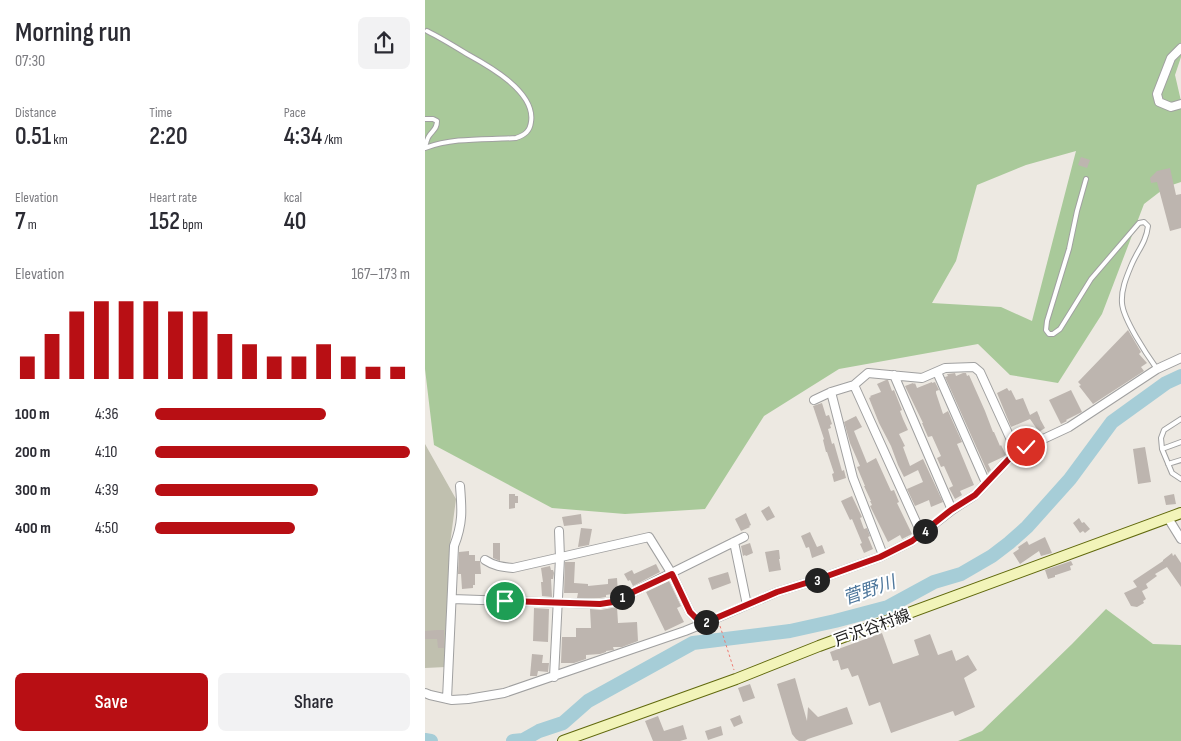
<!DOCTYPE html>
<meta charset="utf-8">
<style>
:root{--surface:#fff;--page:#f2f2f3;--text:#2b2b33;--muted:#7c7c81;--accent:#b80f14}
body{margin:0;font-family:"Sofia Sans Condensed","Noto Sans JP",sans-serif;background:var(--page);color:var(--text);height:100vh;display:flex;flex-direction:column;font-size:19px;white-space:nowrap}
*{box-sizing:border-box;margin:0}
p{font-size:16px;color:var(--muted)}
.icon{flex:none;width:28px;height:28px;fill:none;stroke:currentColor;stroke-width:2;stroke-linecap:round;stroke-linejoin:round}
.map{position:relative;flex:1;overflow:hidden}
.drawer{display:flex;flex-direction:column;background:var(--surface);width:425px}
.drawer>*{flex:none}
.pin{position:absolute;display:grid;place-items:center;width:42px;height:42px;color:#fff;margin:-21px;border:2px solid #fff;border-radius:50%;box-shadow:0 1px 5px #0007}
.km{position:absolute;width:25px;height:25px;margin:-12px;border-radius:50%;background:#222;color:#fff;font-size:14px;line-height:25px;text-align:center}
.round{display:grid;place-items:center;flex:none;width:52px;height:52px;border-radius:8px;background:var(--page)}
.overview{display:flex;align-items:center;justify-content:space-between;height:85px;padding:0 15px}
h1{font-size:28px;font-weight:600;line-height:38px}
.metrics{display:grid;grid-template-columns:repeat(3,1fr);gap:8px;height:85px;padding:5px 15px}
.metrics div{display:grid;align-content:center}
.metrics b{font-size:25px;font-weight:600}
.metrics small{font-size:14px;font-weight:400}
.metrics p{font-size:14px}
.chart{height:140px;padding:10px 15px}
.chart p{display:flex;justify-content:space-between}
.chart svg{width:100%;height:90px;margin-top:5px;stroke:var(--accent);stroke-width:6}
.primary-button{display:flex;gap:10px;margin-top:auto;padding:10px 15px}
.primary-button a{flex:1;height:58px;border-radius:8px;background:var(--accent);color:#fff;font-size:20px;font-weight:600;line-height:58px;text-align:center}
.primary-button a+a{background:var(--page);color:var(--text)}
ul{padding:0 15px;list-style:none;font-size:16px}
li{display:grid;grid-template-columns:80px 60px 1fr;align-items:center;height:38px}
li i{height:12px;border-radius:6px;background:var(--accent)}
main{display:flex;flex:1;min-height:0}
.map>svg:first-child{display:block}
.construction{fill:#c0c0af}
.forest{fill:#a9c99a;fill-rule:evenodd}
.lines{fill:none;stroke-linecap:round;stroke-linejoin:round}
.river{stroke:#a6cdd7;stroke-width:14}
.building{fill:#bdb5af}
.lane-casing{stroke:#a0a0a0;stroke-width:6}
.street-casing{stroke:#a0a0a0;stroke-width:10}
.secondary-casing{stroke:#61690d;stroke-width:12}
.path{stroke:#ee7b72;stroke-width:1;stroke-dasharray:2.5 2.5;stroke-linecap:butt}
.lane{stroke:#fff;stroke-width:4}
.street{stroke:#fff;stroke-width:8}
.secondary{stroke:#f2f4b9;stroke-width:10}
.route-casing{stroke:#fff;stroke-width:10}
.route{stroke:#b80f14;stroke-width:6}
.labels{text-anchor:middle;stroke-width:4;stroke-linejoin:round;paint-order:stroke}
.street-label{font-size:16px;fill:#1c1c1c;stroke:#fff}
.water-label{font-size:18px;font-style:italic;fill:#4e779c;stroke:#fff}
</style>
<main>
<section class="drawer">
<div class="overview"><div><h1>Morning run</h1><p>07:30</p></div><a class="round"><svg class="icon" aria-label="share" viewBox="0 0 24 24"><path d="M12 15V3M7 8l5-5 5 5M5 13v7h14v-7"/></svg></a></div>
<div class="metrics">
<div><p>Distance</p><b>0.51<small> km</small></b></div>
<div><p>Time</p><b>2:20</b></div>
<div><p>Pace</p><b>4:34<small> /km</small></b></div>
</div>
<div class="metrics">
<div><p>Elevation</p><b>7<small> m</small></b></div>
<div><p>Heart rate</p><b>152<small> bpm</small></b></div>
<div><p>kcal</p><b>40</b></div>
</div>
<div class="chart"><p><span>Elevation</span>167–173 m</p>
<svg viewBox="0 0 160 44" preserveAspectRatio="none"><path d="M5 44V33M15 44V22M25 44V11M35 44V6M45 44V6M55 44V6M65 44V11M75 44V11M85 44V22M95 44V27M105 44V33M115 44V33M125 44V27M135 44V33M145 44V38M155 44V38"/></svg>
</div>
<ul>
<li><b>100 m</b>4:36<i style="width:67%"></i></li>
<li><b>200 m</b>4:10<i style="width:100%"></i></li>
<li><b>300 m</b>4:39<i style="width:64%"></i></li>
<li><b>400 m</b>4:50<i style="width:55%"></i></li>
</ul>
<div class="primary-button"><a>Save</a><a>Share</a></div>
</section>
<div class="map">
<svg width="756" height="741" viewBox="0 0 756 741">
<rect width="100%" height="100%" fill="#ede9e2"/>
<path class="construction" d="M 0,444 L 31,499 L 25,544 L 21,667 L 0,668 Z"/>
<path class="forest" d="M 0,0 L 756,0 L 756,57 L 750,75 L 756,101 L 756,182 L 741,187 L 719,204 L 677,314 L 633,383 L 585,375 L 553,344 L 414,369 L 339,416 L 280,509 L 200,514 L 127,508 L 9,445 L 0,369 ZM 651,151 L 607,321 L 576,307 L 507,303 L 531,261 L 552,185 L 601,165 Z
M 681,609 L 728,644 L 756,645 L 756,741 L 533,741 L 557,731 L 647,644 Z"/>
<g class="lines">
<path class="river" d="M 0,740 L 6,741
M 88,741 L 98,740 L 114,731 L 138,723 L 163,701 L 268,643 L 365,631 L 410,621 L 463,607 L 509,582 L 536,574 L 567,556 L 584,543 L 602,527 L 645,479 L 687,422 L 741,383 L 756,376"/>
</g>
<path class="building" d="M 656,157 L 665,160 L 662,168 L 653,165 Z
M 745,168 L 751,195 L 756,194 L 756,228 L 745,231 L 732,182 L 726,183 L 725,178 L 732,171 Z
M 703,330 L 716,352 L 714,354 L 722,363 L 716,367 L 719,371 L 668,404 L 654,386 L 656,385 L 653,382 Z
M 530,373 L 531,376 L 538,373 L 541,373 L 542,376 L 544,375 L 560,411 L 568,432 L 569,432 L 575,446 L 576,445 L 581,455 L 578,457 L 563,464 L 566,470 L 563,473 L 520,377 L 523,376 L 522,374 L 523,374 Z
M 461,380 L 463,380 L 467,391 L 469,390 L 477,410 L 475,411 L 478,419 L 483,430 L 474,434 L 480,446 L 478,447 L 485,466 L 498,459 L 518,502 L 506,507 L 504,500 L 490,506 L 482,489 L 498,482 L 493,470 L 479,477 L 473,465 L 466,446 L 454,423 L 444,398 L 446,397 L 445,396 L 456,392 L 452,384 Z
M 507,382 L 507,383 L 510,382 L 514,390 L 511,391 L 511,393 L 518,414 L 523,411 L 537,442 L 532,444 L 549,485 L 535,491 L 537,495 L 530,499 L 524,488 L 528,486 L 519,466 L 516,467 L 512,458 L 516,456 L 507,436 L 503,437 L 497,423 L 498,423 L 480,386 L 488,383 L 489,384 L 490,383 L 492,388 Z
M 582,388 L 584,391 L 586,390 L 591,400 L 598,398 L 605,415 L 612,411 L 615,418 L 615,419 L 620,428 L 614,432 L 605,419 L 586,427 L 572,393 Z
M 646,390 L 657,412 L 641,420 L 642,421 L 636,424 L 624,400 Z
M 397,403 L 401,416 L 404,415 L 407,424 L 405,425 L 406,428 L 403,429 L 407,444 L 409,443 L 417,471 L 419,470 L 421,478 L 409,482 L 407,474 L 409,473 L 402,452 L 401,452 L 398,440 L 399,439 L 388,406 Z
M 431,416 L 437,427 L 429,431 L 442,463 L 451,458 L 466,491 L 469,490 L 474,502 L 472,503 L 487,534 L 477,539 L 475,535 L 463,542 L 445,506 L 447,505 L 445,501 L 446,501 L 439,486 L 440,486 L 432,467 L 435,466 L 425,443 L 419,422 Z
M 720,447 L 726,482 L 713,484 L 708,449 Z
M 84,494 L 90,494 L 90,496 L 93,496 L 93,503 L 90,503 L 90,508 L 84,509 Z
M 749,494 L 751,504 L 741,505 L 739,496 Z
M 427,496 L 437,517 L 435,518 L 439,529 L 442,528 L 445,536 L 443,537 L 448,549 L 439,553 L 435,544 L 437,543 L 427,519 L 425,520 L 416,501 Z
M 344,506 L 350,517 L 342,521 L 336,511 Z
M 321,513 L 326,525 L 324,526 L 325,527 L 316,531 L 310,519 Z
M 156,514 L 157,524 L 139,526 L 137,517 Z
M 654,518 L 657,523 L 659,522 L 665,529 L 660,533 L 658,531 L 655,533 L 648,523 Z
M 156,528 L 167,529 L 164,545 L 153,547 Z
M 385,532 L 392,547 L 397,545 L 400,553 L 387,558 L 384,547 L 381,548 L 376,536 Z
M 620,537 L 627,553 L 616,556 L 614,551 L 595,564 L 588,553 L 594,549 L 593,547 L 602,541 L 604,545 Z
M 68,543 L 75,543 L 75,561 L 68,558 Z
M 325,543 L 328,553 L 321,556 L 320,555 L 318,556 L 316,546 Z
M 352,550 L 354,550 L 355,559 L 354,559 L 356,570 L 344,572 L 340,552 Z
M 44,551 L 44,555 L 50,555 L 50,561 L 55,561 L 56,574 L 50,574 L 50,585 L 48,585 L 48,588 L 37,589 L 36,574 L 33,574 L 34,552 Z
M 747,553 L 748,556 L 750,554 L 756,563 L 756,587 L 742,567 L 730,574 L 732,576 L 721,584 L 723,588 L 717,591 L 721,599 L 718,601 L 719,603 L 712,607 L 706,606 L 699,593 L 712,587 L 708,581 L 738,561 L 738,560 Z
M 646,561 L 648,565 L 645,566 L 646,570 L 631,575 L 630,575 L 630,577 L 623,579 L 620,570 Z
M 140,562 L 150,562 L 149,583 L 163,584 L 163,586 L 183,584 L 183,579 L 192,578 L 193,593 L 181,595 L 181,597 L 175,598 L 152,598 L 153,593 L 139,593 Z
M 231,564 L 235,572 L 208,586 L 205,580 L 203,581 L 199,574 L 207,570 L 209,574 Z
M 125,566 L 126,570 L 128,570 L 129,573 L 128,579 L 126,579 L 127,597 L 117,596 L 116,582 L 118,582 L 116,568 Z
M 303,572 L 306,583 L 287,590 L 283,578 Z
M 244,581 L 256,606 L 252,608 L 259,622 L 240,631 L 221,592 Z
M 192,607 L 193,623 L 212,622 L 213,641 L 197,647 L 188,647 L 189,650 L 181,651 L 181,652 L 175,654 L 161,655 L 161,659 L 149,663 L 136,663 L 137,637 L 151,637 L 151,628 L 166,628 L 165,609 L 176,610 Z
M 109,608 L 124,609 L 123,642 L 108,641 Z
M 12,630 L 19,630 L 19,648 L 13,648 L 12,639 L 0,639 L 0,631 Z
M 457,633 L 468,664 L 494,655 L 489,640 L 505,634 L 513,655 L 527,650 L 531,661 L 543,655 L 552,670 L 539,678 L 550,707 L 530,716 L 528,711 L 466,733 L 455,702 L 444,706 L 433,675 L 427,677 L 423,668 L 416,670 L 413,660 L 408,661 L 405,652 Z
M 107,654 L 118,655 L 117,663 L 124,663 L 123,672 L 113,671 L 112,676 L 105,676 Z
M 370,678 L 382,721 L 383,707 L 393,717 L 422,707 L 428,724 L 383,739 L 380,741 L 374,741 L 371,739 L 367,734 L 352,684 Z
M 325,684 L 330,698 L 318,702 L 313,688 Z
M 315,715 L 318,723 L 309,727 L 305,719 Z
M 233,716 L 239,731 L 258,725 L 262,739 L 255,741 L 228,741 L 220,721 Z
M 296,726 L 298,735 L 283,740 L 280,731 Z"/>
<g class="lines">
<g class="lane-casing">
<path id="lane" d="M 0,119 L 8,119 L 12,121 C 12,129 8,130 4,136 C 2,139 1,143 0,148
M 0,148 C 30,137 61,140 91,138 C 100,135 105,131 106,122 C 111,92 64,66 42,54 C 29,46 16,38 2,31
M 661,179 L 652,211 L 644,249 L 622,321 L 621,330 L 624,334 L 628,334 L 635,329 L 666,279 L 714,223 L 719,222 L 723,226 C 721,243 712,251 706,266 C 701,278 696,290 697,303 C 698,319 722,355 732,369
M 756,419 L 739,430 L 736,438 L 737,449 L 747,473 L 756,479
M 737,449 L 756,442
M 743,464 L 756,460"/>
</g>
<g class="street-casing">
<path id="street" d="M 756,48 L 746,58 L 732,94 L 734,102 L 746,107 L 756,104
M 512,372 L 561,483
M 469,375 L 527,510
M 429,385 L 496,533
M 406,392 L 428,478 L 458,555
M 389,400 L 406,392 L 429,385 L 443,373 L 497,378 L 520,368 L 549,367 L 555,372 L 592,453
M 743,518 L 756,539
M 309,542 L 322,605
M 60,560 C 69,566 77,567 88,568 L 224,537 L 247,574 L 265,612 L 277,624
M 27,599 L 175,604 L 188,602 L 319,537
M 129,677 L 135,558 L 134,531
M 0,693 L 5,695 L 27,700 L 43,699 L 79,693 L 260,631 L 292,618 L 352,592 L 394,579 L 455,557 L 487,541 L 527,510 L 550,495 L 584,459 L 601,447 L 644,427 L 732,369 L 756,358
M 22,699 L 29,546 C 38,523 37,510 35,486"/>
</g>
<g class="secondary-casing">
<path id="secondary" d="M 138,741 L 311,679 L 394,646 L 756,513"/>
</g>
<path class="path" d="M 295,626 L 309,670"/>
<use href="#lane" class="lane"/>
<use href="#street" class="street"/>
<use href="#secondary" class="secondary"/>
</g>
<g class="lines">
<g class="route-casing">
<path id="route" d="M 80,601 L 175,604 L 188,602 L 193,599 L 247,574 L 265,612 L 277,624 L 352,592 L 394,579 L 455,557 L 487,541 L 526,510 L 550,495 L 584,459 L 601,447"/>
</g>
<use href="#route" class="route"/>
</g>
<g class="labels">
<g class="street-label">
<text transform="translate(447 627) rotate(-20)" y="6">戸沢谷村線</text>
</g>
<g class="water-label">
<text transform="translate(444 590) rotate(-19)" y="6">菅野川</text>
</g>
</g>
</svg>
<div class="pin" style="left:80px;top:601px;background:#1e9e55"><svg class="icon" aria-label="arrive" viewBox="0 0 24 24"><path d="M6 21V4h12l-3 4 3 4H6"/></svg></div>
<div class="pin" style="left:601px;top:447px;background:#d93025"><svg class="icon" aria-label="check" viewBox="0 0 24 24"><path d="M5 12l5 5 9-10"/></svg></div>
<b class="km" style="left:197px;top:597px">1</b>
<b class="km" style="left:281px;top:622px">2</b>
<b class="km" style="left:392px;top:580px">3</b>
<b class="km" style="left:500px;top:531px">4</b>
</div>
</main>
